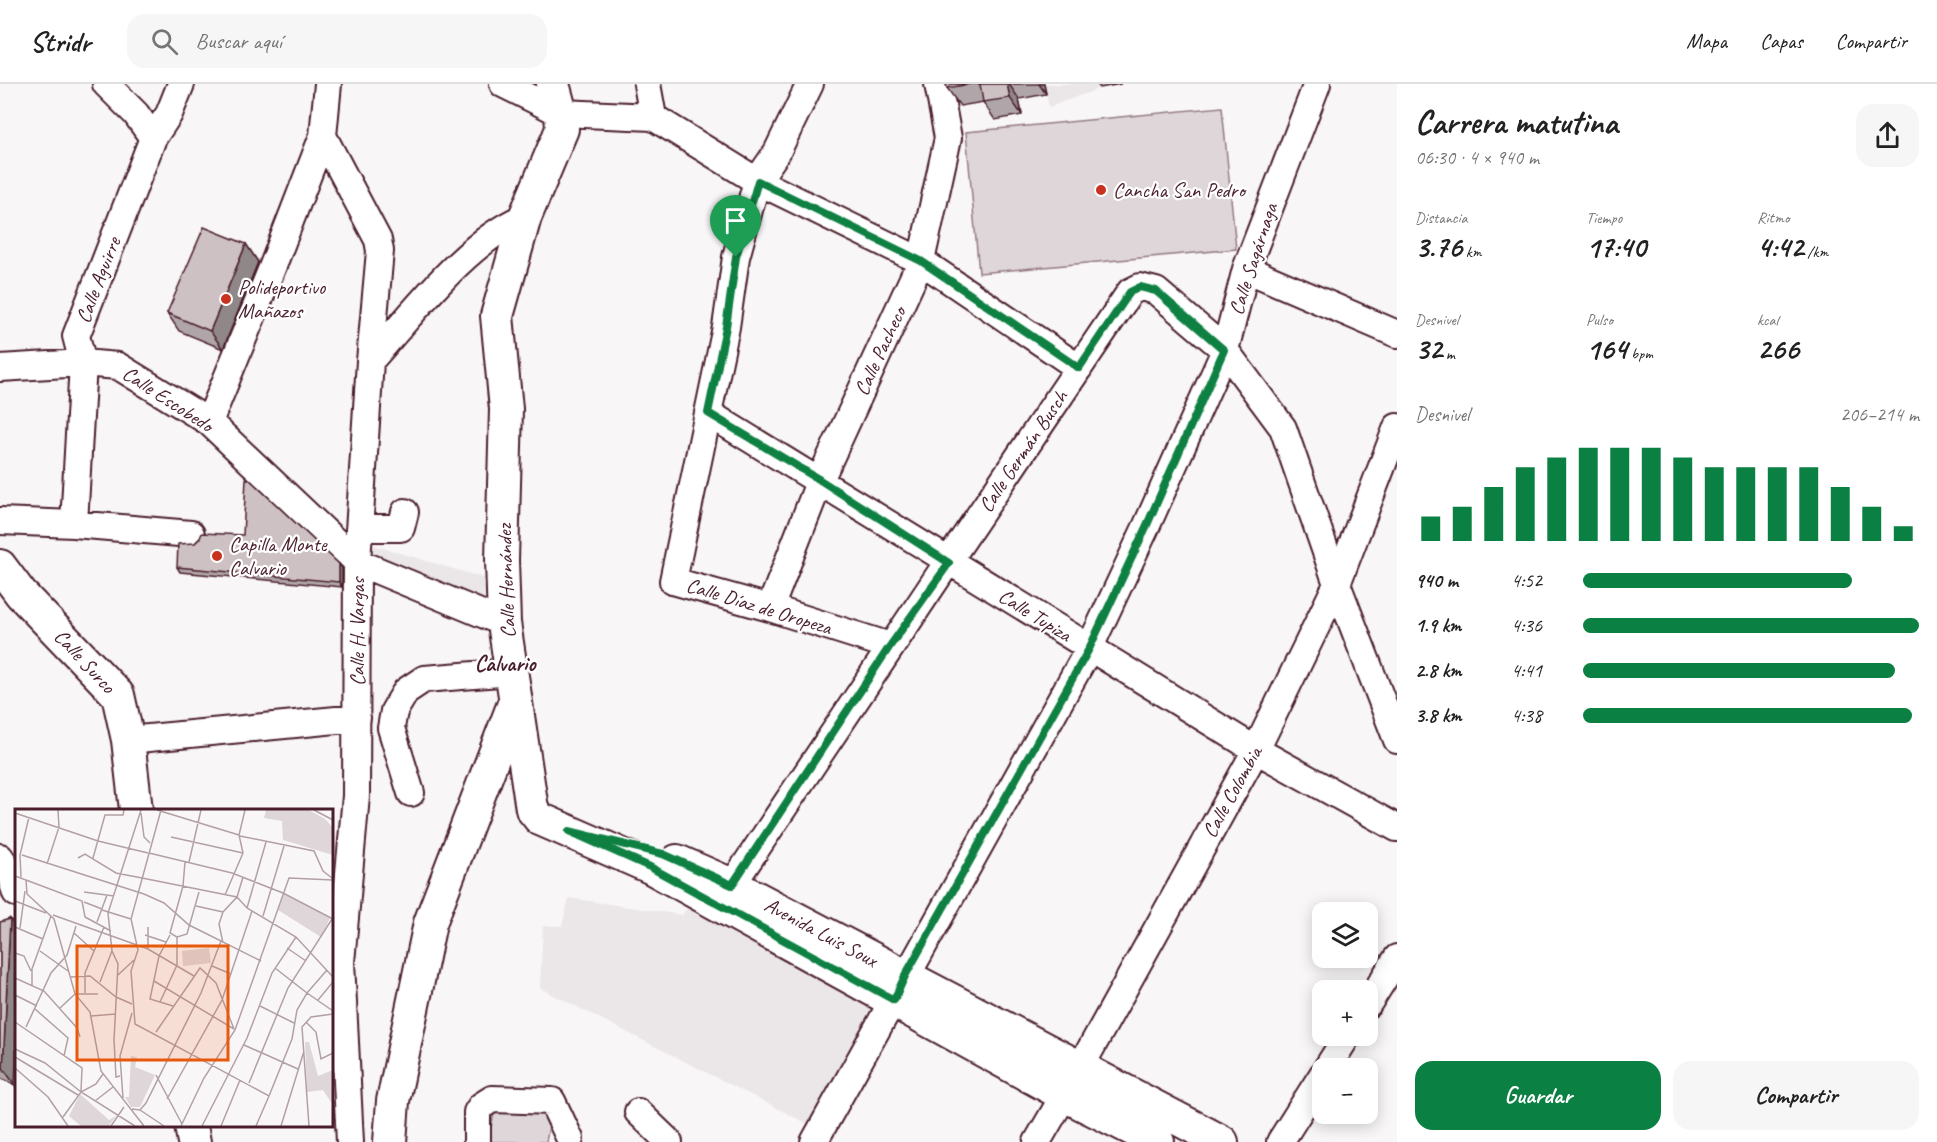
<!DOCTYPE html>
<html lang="es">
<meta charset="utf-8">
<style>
:root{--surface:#fff;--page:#f6f6f6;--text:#222;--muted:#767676;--line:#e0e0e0;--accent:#0b8043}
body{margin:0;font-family:Caveat,sans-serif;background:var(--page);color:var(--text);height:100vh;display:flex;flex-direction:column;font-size:22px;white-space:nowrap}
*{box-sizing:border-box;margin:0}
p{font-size:20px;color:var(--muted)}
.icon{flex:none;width:33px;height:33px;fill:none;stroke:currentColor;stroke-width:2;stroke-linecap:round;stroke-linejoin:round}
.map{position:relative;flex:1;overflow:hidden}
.side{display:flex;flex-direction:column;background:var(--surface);width:540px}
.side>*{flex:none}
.fabs{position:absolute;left:1312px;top:818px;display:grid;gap:12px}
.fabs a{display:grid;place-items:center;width:66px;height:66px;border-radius:12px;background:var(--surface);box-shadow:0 3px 15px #0003;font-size:30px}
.pin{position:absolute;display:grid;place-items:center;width:51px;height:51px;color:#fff;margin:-62px -26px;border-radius:50% 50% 50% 0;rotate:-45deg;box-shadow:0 0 6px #0007}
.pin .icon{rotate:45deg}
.round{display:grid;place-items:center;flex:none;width:63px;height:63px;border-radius:18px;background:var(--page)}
.summary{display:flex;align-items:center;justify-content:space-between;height:102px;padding:0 18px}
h1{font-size:33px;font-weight:600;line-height:45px}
.stats{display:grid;grid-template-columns:repeat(3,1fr);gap:9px;height:102px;padding:6px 18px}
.stats div{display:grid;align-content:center}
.stats b{font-size:30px;font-weight:600}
.stats small{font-size:16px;font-weight:400}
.stats p{font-size:16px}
.chart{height:168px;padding:12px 18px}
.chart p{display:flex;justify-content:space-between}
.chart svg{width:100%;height:108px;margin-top:6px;stroke:var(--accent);stroke-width:6}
.button{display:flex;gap:12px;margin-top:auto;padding:12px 18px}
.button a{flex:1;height:69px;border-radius:18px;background:var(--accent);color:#fff;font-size:24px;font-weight:600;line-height:69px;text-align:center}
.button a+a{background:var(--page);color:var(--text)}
ul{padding:0 18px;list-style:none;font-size:20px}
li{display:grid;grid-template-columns:96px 72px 1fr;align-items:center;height:45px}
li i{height:15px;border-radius:8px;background:var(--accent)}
header{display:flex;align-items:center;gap:36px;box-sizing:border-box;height:84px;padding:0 30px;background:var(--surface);border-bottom:2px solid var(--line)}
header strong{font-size:28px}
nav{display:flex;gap:33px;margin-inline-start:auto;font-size:21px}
.search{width:420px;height:54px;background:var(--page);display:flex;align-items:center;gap:15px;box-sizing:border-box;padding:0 21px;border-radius:18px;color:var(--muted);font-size:22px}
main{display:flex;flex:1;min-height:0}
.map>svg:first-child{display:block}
.built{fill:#ebe6e8}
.green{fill:#ded6d9;stroke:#947a82;stroke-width:1.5}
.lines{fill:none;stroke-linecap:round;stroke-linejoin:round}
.minor-casing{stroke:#4a1f2b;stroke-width:30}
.major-casing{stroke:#4a1f2b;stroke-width:36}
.minor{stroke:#fff;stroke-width:26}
.major{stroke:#fff;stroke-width:32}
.wall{fill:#b0a6a9;stroke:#4a1f2b;stroke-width:1.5}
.shaded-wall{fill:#908789;stroke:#4a1f2b;stroke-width:1.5}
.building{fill:#cdc1c4;stroke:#4a1f2b;stroke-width:1.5}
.route-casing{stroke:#fff;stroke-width:12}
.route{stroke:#0b8043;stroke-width:8}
.poi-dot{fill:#c8321e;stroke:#fff;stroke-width:2}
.labels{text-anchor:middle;stroke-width:4.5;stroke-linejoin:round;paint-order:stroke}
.poi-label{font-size:21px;fill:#4a1f2b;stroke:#fff;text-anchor:start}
.street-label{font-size:21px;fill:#4a1f2b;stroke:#fff}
.neighbourhood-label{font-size:22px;font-weight:bold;fill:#4a1f2b;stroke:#fff}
.inset-road{fill:none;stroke:#b2a0a5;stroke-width:1.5}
.view{fill:#e8590c;fill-opacity:0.15;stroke:#e8590c;stroke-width:3}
.inset-edge{fill:none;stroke:#4a1f2b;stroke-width:3}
</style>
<header>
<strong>Stridr</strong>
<div class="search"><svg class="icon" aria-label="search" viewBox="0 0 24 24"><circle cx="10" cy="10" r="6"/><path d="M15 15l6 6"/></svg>Buscar aquí</div>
<nav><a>Mapa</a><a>Capas</a><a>Compartir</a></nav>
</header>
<main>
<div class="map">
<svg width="1397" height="1058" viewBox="0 0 1397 1058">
<rect width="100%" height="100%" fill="#f8f6f7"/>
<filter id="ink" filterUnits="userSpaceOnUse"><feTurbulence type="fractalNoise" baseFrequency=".0167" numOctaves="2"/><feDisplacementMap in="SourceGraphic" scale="12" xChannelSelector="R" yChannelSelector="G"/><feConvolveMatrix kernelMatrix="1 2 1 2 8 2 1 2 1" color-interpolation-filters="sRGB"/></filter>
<g filter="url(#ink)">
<path class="built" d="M 1044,0 L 1121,0 L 1100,4 L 1049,23 Z
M 369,460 L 484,494 L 484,519 L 368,472 Z
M 569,814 L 682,831 L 693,816 L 869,919 L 872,927 L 810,1041 L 540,904 L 543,842 L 562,842 Z"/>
<path class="green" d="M 1222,23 L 1236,165 L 979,189 L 966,48 Z
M 496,1020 L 551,1032 L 546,1058 L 488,1058 Z"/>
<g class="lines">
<g class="minor-casing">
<path id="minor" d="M 106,0 L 136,30 L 153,54
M 503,0 L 561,29 L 653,33 L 757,97 L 921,177 L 1079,284
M 647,0 L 653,33
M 810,0 L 777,68 L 757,97 L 736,173 L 726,243 L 673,497 L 770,524 L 890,562
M 323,52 L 378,156 L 380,167 L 370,277 L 357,478 L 356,712 L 341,878 L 350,1058
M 1246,185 L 1397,250
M 370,277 C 413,230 466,157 525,133
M 0,284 L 83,279 L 118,282 L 209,338 L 357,478 L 504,539
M 708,329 L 1256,666 L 1397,744
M 209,338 L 272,184 L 323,52 L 328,0
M 0,437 L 74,440 L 191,450
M 74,440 L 83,279 L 76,252 L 153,54 L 169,30 L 181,0
M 360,444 L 401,444 L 405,428
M 770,524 L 820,396 L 921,177 L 948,54 L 938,0
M 128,656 L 357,634
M 411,709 L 391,644 L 394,627 L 406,607 L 424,595 L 512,588
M 0,773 L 9,786 L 16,809
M 732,801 C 863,603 997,405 1130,208 L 1140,203 L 1156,207 L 1225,266 L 1283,344 L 1337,500 L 1397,656
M 1368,920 L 1397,874
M 1327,984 L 1348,951
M 638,1028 L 669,1058
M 477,1058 L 477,1028 L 481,1022 L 492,1015 L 552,1017 L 570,1055
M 814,1058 L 1089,565 L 1147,441 L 1225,266 L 1246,185 L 1317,0
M 1037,1058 L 1080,984 L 1256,666 L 1337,500 L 1397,343
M 1280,1058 L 1323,990"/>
</g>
<g class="major-casing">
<path id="major" d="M 553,0 L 561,29 L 562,45 L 525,133 L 497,232 L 506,325 L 502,476 L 504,539 L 532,725 L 540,735 L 650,783 L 1064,1011 L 1158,1058
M 0,482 L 21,510 L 118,611 L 128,656 L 136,726
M 677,777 L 732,801 L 1222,1058
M 191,1042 L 194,1058
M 390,1058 L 393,1017 L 430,839 L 515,617"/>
</g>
<use href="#minor" class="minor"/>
<use href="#major" class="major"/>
</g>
<path class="wall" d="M 946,0 L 1044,0 L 1046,10 L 1019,15 L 1022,31 L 995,36 L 983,18 L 960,22 L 947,4 Z
M 1097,0 L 1121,0 L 1100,4 Z
M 246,160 L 258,178 L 223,265 L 179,247 L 167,229 Z
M 200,454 L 339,480 L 342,484 L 342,503 L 180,488 L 177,483 L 195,459 Z
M 10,835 L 16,844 L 16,977 L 15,1001 L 0,994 L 0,838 Z"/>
<path class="shaded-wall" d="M 1007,0 L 1009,0 L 1019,15 L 1022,31 L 1010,14 Z
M 1039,0 L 1044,0 L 1046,10 Z
M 246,160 L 258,178 L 223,265 L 210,247 Z
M 339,480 L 342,484 L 342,503 L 339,498 Z
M 10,835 L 16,844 L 16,977 L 15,1001 L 3,984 Z"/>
<path class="building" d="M 946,0 L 971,0 L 947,4 Z
M 980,0 L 1007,0 L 1010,14 L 983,18 Z
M 204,143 L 246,160 L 210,247 L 167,229 Z
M 246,395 L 249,395 L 339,480 L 339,498 L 177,483 L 178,460 L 195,459 L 200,454 L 202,449 L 243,451 Z
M 10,835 L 3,984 L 0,982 L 0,838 Z"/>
</g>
<g class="lines" filter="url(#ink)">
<g class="route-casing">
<path id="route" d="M 758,97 L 921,177 L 1079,284 L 1130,208 L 1140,203 L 1156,207 L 1224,266 L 1147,441 L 1089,565 L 905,892 L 894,916 L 650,783 L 569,747 L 663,770 L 732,801 L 890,562 L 949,479 L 820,396 L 708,329 L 726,243 L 736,173 Z"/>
</g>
<use href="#route" class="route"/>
</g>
<g class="poi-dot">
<circle cx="1101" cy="106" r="6"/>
<circle cx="226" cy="215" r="6"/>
<circle cx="217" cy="472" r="6"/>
</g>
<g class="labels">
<g class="poi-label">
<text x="1113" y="113">Cancha San Pedro</text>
<text x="238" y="210">Polideportivo<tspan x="238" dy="24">Mañazos</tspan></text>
<text x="229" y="467">Capilla Monte<tspan x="229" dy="24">Calvario</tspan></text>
</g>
<g class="street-label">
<text transform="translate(1253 175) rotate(-72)" y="7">Calle Sagárnaga</text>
<text transform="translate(98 196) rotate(-69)" y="7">Calle Aguirre</text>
<text transform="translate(880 267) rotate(-65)" y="7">Calle Pacheco</text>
<text transform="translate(168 315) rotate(33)" y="7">Calle Escobedo</text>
<text transform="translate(1023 367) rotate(-56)" y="7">Calle Germán Busch</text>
<text transform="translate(506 497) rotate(-92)" y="7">Calle Hernández</text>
<text transform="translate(759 522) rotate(17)" y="7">Calle Díaz de Oropeza</text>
<text transform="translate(1035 531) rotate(32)" y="7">Calle Tupiza</text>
<text transform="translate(357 548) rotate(-90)" y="7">Calle H. Vargas</text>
<text transform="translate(85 577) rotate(47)" y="7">Calle Surco</text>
<text transform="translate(1232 708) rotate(-61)" y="7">Calle Colombia</text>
<text transform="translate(821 848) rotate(28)" y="7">Avenida Luis Soux</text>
</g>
<g class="neighbourhood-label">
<text x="505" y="587">Calvario</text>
</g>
</g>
<g transform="translate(15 725)">
<rect width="318" height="318" fill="#f8f6f7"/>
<path d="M 251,1 L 294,1 L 310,10 L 318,19 L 318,46 L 268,31 L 267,12 L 249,9 ZM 269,85 L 315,109 L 306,128 L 263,101 ZM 194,139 L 196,154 L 168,157 L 167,142 ZM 290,233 L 294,233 L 303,267 L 318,261 L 318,296 L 308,281 L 292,283 ZM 116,247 L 122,248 L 120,258 L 140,266 L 125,298 L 116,298 L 110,288 L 114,288 ZM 65,285 L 94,311 L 101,307 L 94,317 L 66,317 L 54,307 Z" fill="#ded6d9"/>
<path class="inset-road" d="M 142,1 L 224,26M 146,1 L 116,110 L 123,141 L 116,162 L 120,215 L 254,287 L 277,230 L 282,201 L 292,184 L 318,202M 299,1 L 318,11M 0,4 L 83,32 L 133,44M 126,4 L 129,28 L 135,34M 225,27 L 299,42 L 308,62 L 317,69M 156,28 L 228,44M 134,44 L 217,64 L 268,84 L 318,110M 7,46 L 129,85 L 149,94 L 174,116 L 246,152M 63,49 L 70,45 L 101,64 L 127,69M 78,49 L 90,6 L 108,6 L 109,1M 174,53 L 186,1M 32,55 L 44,18 L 43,1M 0,67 L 11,71 L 12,85 L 39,110 L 60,185 L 75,203 L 86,262 L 129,317M 6,68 L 5,46 L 14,8M 127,69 L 222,88 L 232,99 L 281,128 L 318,168M 11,71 L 67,92 L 70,108M 69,83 L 99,87M 210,86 L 228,44 L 224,26 L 230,1M 0,92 L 31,104M 69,93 L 87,100M 181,97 L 208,103M 232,99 L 251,33M 87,101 L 116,110M 38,106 L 133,140 L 179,167M 248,107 L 269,37M 70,108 L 96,122M 82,113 L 92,86M 0,118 L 28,130M 5,119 L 10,82M 59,124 L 79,142M 130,126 L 151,133M 155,126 L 144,147 L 135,190 L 158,197M 162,128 L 155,124 L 168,77 L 170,53M 208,134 L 204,115 L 208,103 L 222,88 L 228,68M 272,139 L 291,152M 133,140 L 133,118M 25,142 L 53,162M 97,142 L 103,155 L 99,231 L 101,268 L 105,267M 0,144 L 9,147 L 16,162M 197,157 L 216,165M 260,159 L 292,184 L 312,161M 103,166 L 119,151M 56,168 L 75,167 L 101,188 L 117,195M 0,169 L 29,182 L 62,219 L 65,228M 139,172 L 219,220M 85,173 L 97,142 L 93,104 L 126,1M 17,176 L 17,160 L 36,107M 70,184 L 70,164 L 89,118M 0,186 L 22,197M 303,191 L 318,173M 145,193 L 162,156 L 162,128 L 172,125 L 184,83M 245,197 L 279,214M 45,199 L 60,185 L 83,185M 20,200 L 53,229 L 49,247M 76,207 L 101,205M 0,213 L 67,259 L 66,283M 291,213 L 301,223 L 306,250 L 318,244M 11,218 L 36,164 L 52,146 L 61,117M 141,223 L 185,159 L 201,174 L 219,220M 229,236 L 283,260M 0,240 L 30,254 L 66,283 L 120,317M 0,248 L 63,286M 0,259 L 33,288 L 53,317M 141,266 L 167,315M 234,274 L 273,179 L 317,110M 108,289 L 105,247 L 117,204M 152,290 L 207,191 L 237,102M 80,292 L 98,278M 117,300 L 125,301 L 131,294 L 186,184 L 206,132M 125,301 L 149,317M 48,308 L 66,283 L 81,275 L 88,265M 96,317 L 109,298M 166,317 L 189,269 L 220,221 L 274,69 L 318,71M 187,317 L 232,229 L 257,164 L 281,128M 206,317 L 225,271M 241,317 L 254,287M 266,317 L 289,242M 294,317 L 287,218 L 296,208 L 318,205"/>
<path class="view" d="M 62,137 L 213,137 L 213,251 L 62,251 Z"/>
<rect width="318" height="318" class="inset-edge"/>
</g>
</svg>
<div class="fabs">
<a><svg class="icon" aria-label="layers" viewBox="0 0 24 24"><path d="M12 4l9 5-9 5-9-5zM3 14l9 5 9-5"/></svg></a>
<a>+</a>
<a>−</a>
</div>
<div class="pin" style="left:736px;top:173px;background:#1e9e55"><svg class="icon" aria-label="arrive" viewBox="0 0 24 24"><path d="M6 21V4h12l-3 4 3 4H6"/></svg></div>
</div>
<section class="side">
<div class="summary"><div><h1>Carrera matutina</h1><p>06:30 · 4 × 940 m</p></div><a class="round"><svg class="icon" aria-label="share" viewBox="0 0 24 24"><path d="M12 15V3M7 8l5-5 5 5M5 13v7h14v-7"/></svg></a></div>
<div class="stats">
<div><p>Distancia</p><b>3.76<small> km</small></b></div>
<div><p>Tiempo</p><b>17:40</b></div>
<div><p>Ritmo</p><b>4:42<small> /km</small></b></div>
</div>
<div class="stats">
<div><p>Desnivel</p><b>32<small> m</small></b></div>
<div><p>Pulso</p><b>164<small> bpm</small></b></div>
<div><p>kcal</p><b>266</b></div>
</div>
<div class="chart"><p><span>Desnivel</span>206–214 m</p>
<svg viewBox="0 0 160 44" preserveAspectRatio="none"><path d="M5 44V34M15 44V30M25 44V22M35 44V14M45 44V10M55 44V6M65 44V6M75 44V6M85 44V10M95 44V14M105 44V14M115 44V14M125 44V14M135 44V22M145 44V30M155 44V38"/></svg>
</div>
<ul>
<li><b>940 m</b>4:52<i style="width:80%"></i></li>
<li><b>1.9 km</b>4:36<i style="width:100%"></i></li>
<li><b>2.8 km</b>4:41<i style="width:93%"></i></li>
<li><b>3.8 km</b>4:38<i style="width:98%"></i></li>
</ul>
<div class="button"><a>Guardar</a><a>Compartir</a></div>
</section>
</main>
